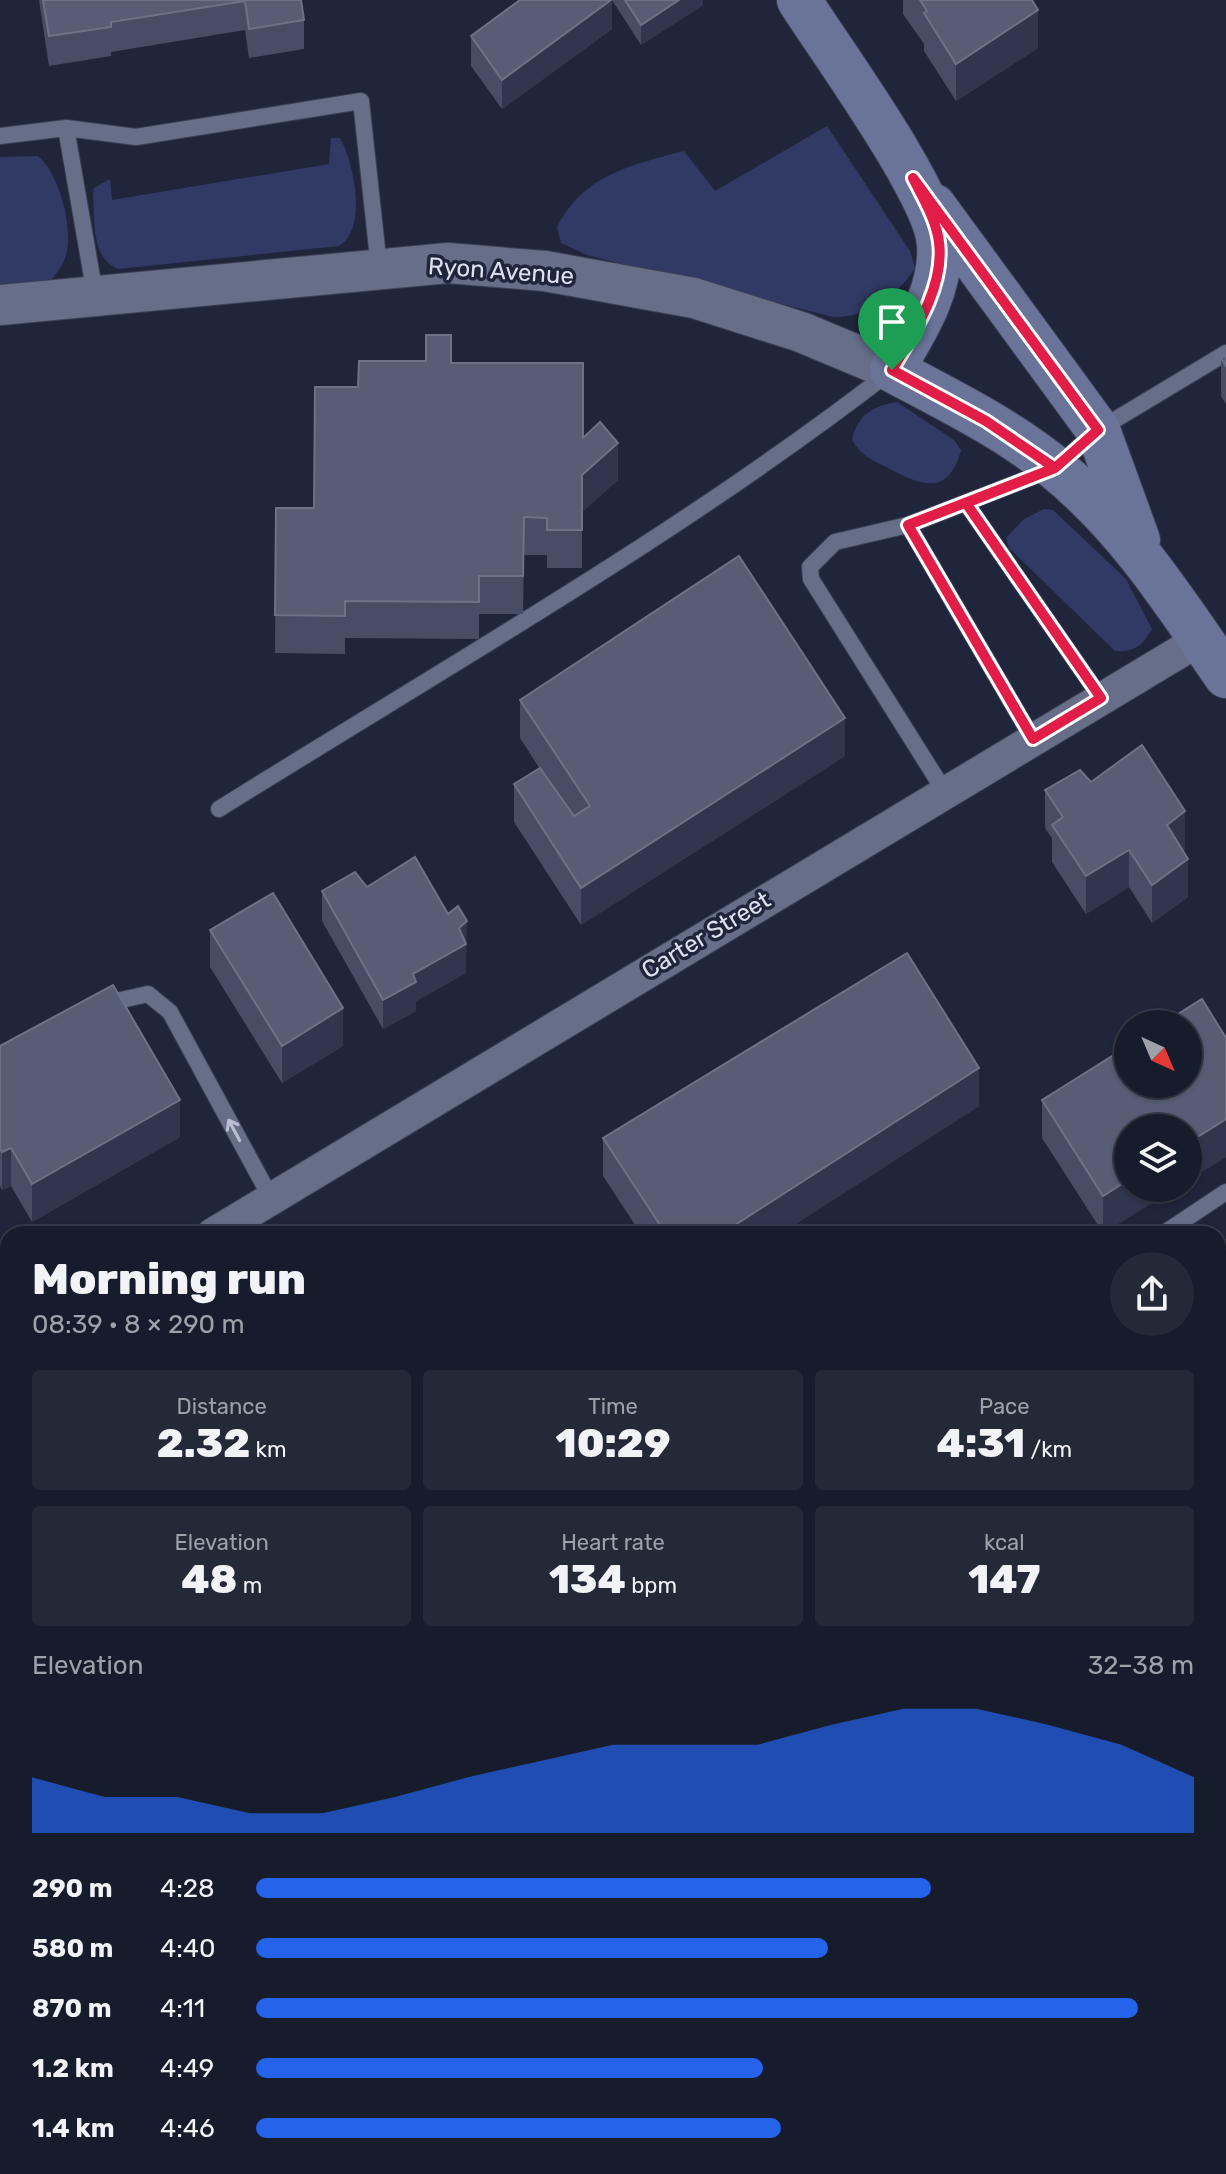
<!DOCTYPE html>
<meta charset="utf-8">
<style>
:root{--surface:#171c2c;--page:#242938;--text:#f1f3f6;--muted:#9ea1a9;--line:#363a48;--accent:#2563eb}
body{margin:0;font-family:Rubik,sans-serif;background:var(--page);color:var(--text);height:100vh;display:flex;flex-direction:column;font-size:30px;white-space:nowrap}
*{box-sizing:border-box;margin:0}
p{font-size:26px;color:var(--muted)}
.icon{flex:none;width:44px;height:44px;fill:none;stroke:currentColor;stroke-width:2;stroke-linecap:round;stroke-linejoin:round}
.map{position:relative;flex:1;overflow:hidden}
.drawer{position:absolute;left:0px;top:1226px;width:1226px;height:948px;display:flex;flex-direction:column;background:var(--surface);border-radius:24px 24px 0 0;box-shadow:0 2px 6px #0004,0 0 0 2px var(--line)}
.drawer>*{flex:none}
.needle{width:52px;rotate:136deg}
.tools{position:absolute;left:1114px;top:1010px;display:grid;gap:16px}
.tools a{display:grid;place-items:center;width:88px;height:88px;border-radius:50%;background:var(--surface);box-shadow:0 2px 6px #0004,0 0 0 2px var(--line);font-size:40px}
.pin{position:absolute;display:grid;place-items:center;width:68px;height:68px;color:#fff;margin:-82px -34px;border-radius:50% 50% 50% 0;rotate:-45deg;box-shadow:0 0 8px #0007}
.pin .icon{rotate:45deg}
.round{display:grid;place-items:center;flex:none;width:84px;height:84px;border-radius:42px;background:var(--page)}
.head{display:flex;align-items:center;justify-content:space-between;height:136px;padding:0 32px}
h1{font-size:44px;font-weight:800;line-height:60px}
.stats{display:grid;grid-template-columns:repeat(3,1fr);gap:12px;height:136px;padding:8px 32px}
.stats div{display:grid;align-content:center;border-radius:8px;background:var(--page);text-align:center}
.stats b{font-size:40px;font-weight:800}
.stats small{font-size:22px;font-weight:400}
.stats p{font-size:22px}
.chart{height:224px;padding:16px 32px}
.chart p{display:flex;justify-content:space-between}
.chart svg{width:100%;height:144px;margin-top:8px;fill:var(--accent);opacity:.7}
ul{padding:0 32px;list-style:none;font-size:26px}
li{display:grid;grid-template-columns:128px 96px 1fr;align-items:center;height:60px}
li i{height:20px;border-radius:10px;background:var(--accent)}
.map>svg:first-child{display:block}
.built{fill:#252c48}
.green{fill:#313a65}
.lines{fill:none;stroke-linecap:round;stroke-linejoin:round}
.service-casing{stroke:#3c4053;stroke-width:18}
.minor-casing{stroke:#3c4053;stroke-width:34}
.tertiary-casing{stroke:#3c4053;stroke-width:42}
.secondary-casing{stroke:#3c4053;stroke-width:46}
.trunk-casing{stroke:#3c4053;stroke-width:46}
.service{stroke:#666e88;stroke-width:16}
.minor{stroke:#666e88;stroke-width:32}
.tertiary{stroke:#666e88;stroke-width:40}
.secondary{stroke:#6a7499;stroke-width:44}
.trunk{stroke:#717fb6;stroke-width:44}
.wall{fill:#474d65}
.shaded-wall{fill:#30364e}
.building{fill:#575d74;stroke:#6c7288;stroke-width:2}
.oneway{stroke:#b9bed1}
.route-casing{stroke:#fff;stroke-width:16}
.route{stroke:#e11d48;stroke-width:10}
.labels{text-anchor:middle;stroke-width:7;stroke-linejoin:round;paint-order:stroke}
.street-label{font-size:24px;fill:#dce1f0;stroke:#1f253b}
</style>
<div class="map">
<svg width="1226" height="2174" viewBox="0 0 1226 2174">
<rect width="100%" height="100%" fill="#1f253b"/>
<path class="built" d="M 8,1720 L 8,2160 L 0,2147 L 0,1725 Z
M 1226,2116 L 1226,2174 L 1126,2174 L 1139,2166 L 1218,2166 L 1218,2120 Z
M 12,2166 L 842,2166 L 848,2174 L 17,2174 Z"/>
<path class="green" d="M 827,126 L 910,251 L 915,268 C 896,297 868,318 833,317 L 587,255 L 561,243 L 557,227 C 583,175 631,165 684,151 L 715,191 Z
M 331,138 L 340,138 C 354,162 368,229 339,246 L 118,269 C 91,258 95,221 93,195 L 94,188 L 110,179 L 112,200 L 329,164 Z
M 38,156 C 59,174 72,223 67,251 C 65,262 59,270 52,279 L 0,287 L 0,157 Z
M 897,402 L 954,440 L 961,450 C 949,495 924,487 890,469 C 874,461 861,456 852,440 C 858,414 873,406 897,402 Z
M 1044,509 L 1053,510 L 1126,579 L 1152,629 C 1143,645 1134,653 1115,651 L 1009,548 L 1006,538 L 1024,519 Z"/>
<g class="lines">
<g class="service-casing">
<path id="service" d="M 66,128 L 95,294
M 0,136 L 66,128 L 136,137 L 361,101 L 379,267
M 966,503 L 1101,698
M 908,525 L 1033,739
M 945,792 L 811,579 L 810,567 L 835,542 L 908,525 L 1055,468 L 1098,430 L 1226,353
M 219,809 C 444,668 681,534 891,371
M 103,1004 L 148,994 L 170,1012 L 271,1198
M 1163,1234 L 1226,1192
M 0,1265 L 8,1278
M 0,1479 L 8,1492
M 0,1509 L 8,1504
M 0,1625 L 8,1638
M 0,2088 L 8,2084
M 416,2166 L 421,2174
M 986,2166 L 991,2174"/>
</g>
<g class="minor-casing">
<path id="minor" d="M 213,1234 L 1201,639
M 0,1364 L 8,1359
M 1218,1395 L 1226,1409"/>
</g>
<g class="tertiary-casing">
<path id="tertiary" d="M 0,305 L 448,263 L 545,271 L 694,298 L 801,332 L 892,370
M 1218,1304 L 1226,1299"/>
</g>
<g class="secondary-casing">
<path id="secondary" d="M 799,0 C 830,49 937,195 939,245 C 942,291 914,332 892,370 C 948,400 1006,428 1055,468 C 1126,525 1175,602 1226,676
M 934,206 L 1098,430 L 1138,540"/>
</g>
<g class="trunk-casing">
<path id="trunk" d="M 0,1995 L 8,2009
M 102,2166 L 106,2174"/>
</g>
<use href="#service" class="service"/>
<use href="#minor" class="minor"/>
<use href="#tertiary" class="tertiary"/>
<use href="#secondary" class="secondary"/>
<use href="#trunk" class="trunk"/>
</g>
<path class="wall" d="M 39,0 L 301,0 L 304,20 L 304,49 L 249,58 L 245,30 L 111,52 L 111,56 L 49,66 Z
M 612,0 L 703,0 L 703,5 L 641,45 Z
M 903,0 L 1032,0 L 1038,48 L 956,101 L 924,51 L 924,44 L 903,14 Z
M 612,29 L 502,109 L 471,66 L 471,36 Z
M 1226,355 L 1226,404 L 1221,396 L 1221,358 Z
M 426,361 L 451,363 L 583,438 L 618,480 L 582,512 L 582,568 L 547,568 L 547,555 L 524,555 L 523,614 L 479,614 L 479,639 L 345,638 L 345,654 L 275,653 L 276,508 L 314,508 L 358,387 Z
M 520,700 L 845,756 L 581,925 L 514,822 L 514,784 L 540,769 L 520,738 Z
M 1091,782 L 1185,849 L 1183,851 L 1188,897 L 1152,923 L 1129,887 L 1086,914 L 1052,862 L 1052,838 L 1045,828 L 1045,790 Z
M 367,887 L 467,951 L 466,952 L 466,973 L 416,1001 L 416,1011 L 383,1029 L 322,921 L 322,891 Z
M 210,930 L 343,1046 L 282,1083 L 210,967 Z
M 1202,999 L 1226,1038 L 1226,1157 L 1188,1180 L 1188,1128 L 1128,1128 L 1128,1188 L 1176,1188 L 1103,1233 L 1042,1138 L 1042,1100 L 1128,1046 L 1128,1084 L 1188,1084 L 1188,1024 L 1162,1024 Z
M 0,1046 L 180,1137 L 32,1222 L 11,1186 L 2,1190 L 0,1186 Z
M 979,1106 L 780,1234 L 641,1234 L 603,1176 L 603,1138 Z
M 499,2166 L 898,2166 L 898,2167 L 885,2174 L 503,2174 Z"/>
<path class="shaded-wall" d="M 612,0 L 612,29 L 502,109 L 502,80 Z
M 679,0 L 703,0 L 703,5 L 641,45 L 641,25 Z
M 1038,10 L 1038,48 L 956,101 L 956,64 Z
M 618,443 L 618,480 L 582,512 L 582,568 L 582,475 Z
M 845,718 L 845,756 L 581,925 L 581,888 Z
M 1185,811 L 1185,849 L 1167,863 L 1167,825 Z
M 1129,850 L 1129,887 L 1086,914 L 1086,876 Z
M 1188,859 L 1188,897 L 1152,923 L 1152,885 Z
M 467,921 L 466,973 L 416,1001 L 416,1011 L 383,1029 L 383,1000 L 413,974 Z
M 343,1008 L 343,1046 L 282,1083 L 282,1046 Z
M 979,1068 L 979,1106 L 780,1234 L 721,1234 Z
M 180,1100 L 180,1137 L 32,1222 L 32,1184 Z
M 1226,1119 L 1226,1157 L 1188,1180 L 1188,1143 Z
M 11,1148 L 11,1186 L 2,1190 L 2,1152 Z
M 1128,1180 L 1128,1188 L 1176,1188 L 1103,1233 L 1103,1196 Z
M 1226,2013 L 1226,2051 L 1218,2055 L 1218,2018 Z
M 830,2166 L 898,2166 L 898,2167 L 885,2174 L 815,2174 Z"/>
<path class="building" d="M 43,0 L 301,0 L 304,20 L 249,29 L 245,1 L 111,22 L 111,27 L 49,36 Z
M 520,0 L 611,0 L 502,80 L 471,36 Z
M 625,0 L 679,0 L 641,25 Z
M 920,0 L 1032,0 L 1038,10 L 956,64 L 924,13 L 927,11 Z
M 426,335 L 451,335 L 451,363 L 583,363 L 583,438 L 600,422 L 618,443 L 582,475 L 582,530 L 547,530 L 547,518 L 524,517 L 523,576 L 479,576 L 479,602 L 345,601 L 345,616 L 275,615 L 276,508 L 314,508 L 315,387 L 358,387 L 359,361 L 426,361 Z
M 1226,355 L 1226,366 L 1221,358 Z
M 739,556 L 845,718 L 581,888 L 514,784 L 540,768 L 574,816 L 590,806 L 520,700 Z
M 1142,745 L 1185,811 L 1167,825 L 1188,859 L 1152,885 L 1129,850 L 1086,876 L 1052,825 L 1063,817 L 1045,790 L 1080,770 L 1091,782 Z
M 415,857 L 448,914 L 458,906 L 467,921 L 459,928 L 466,944 L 413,974 L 416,982 L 383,1000 L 322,891 L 355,872 L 367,887 Z
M 273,893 L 343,1008 L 282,1046 L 210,930 Z
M 907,953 L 979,1068 L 721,1234 L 666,1234 L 603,1138 Z
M 113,985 L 180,1100 L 32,1184 L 11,1148 L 2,1152 L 0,1149 L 0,1046 Z
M 1202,999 L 1226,1038 L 1226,1119 L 1188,1143 L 1188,1128 L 1128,1128 L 1128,1180 L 1103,1196 L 1042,1100 L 1128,1046 L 1128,1084 L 1188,1084 L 1188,1024 L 1162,1024 Z
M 1226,1734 L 1226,2013 L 1218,2018 L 1218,1739 Z
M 519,2166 L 830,2166 L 815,2174 L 524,2174 Z"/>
<defs><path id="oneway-shaft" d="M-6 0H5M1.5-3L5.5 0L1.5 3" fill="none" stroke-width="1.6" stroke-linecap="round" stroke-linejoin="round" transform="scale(2)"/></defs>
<use class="oneway" href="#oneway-shaft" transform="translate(234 1130) rotate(-118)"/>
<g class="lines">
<g class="route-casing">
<path id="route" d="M 892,370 L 986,421 L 1055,468 L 966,503 L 1101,698 L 1033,739 L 908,525 L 1055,468 L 1098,430 L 913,178 C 923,198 936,219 939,242 C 945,287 913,334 892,370"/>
</g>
<use href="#route" class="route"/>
</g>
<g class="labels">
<g class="street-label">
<text transform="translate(501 271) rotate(4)" y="8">Ryon Avenue</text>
<text transform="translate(706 935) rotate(-31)" y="8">Carter Street</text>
</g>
</g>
</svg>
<div class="tools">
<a><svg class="needle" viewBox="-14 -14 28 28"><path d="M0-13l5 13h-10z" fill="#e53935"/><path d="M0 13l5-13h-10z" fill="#9ea1a9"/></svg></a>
<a><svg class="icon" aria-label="layers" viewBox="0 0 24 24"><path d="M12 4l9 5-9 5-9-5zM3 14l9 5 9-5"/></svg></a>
</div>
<div class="pin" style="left:892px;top:370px;background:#1e9e55"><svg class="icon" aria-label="arrive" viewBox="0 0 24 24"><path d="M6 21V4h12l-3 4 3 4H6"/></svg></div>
<section class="drawer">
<div class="head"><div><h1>Morning run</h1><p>08:39 · 8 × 290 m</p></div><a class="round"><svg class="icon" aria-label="share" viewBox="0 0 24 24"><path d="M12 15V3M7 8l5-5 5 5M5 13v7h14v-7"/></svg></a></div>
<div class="stats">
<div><p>Distance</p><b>2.32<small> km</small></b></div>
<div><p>Time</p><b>10:29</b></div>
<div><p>Pace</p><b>4:31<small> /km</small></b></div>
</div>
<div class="stats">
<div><p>Elevation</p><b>48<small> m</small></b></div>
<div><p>Heart rate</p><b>134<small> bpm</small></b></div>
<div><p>kcal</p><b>147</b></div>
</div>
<div class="chart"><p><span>Elevation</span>32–38 m</p>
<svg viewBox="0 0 160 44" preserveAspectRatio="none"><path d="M0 44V27L10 33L20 33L30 38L40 38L50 33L60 27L70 22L80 17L90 17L100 17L110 11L120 6L130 6L140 11L150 17L160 27V44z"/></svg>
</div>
<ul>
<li><b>290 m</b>4:28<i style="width:72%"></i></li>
<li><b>580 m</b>4:40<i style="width:61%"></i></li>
<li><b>870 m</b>4:11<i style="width:94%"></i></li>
<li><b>1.2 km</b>4:49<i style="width:54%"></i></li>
<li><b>1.4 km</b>4:46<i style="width:56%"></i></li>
</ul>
</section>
</div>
